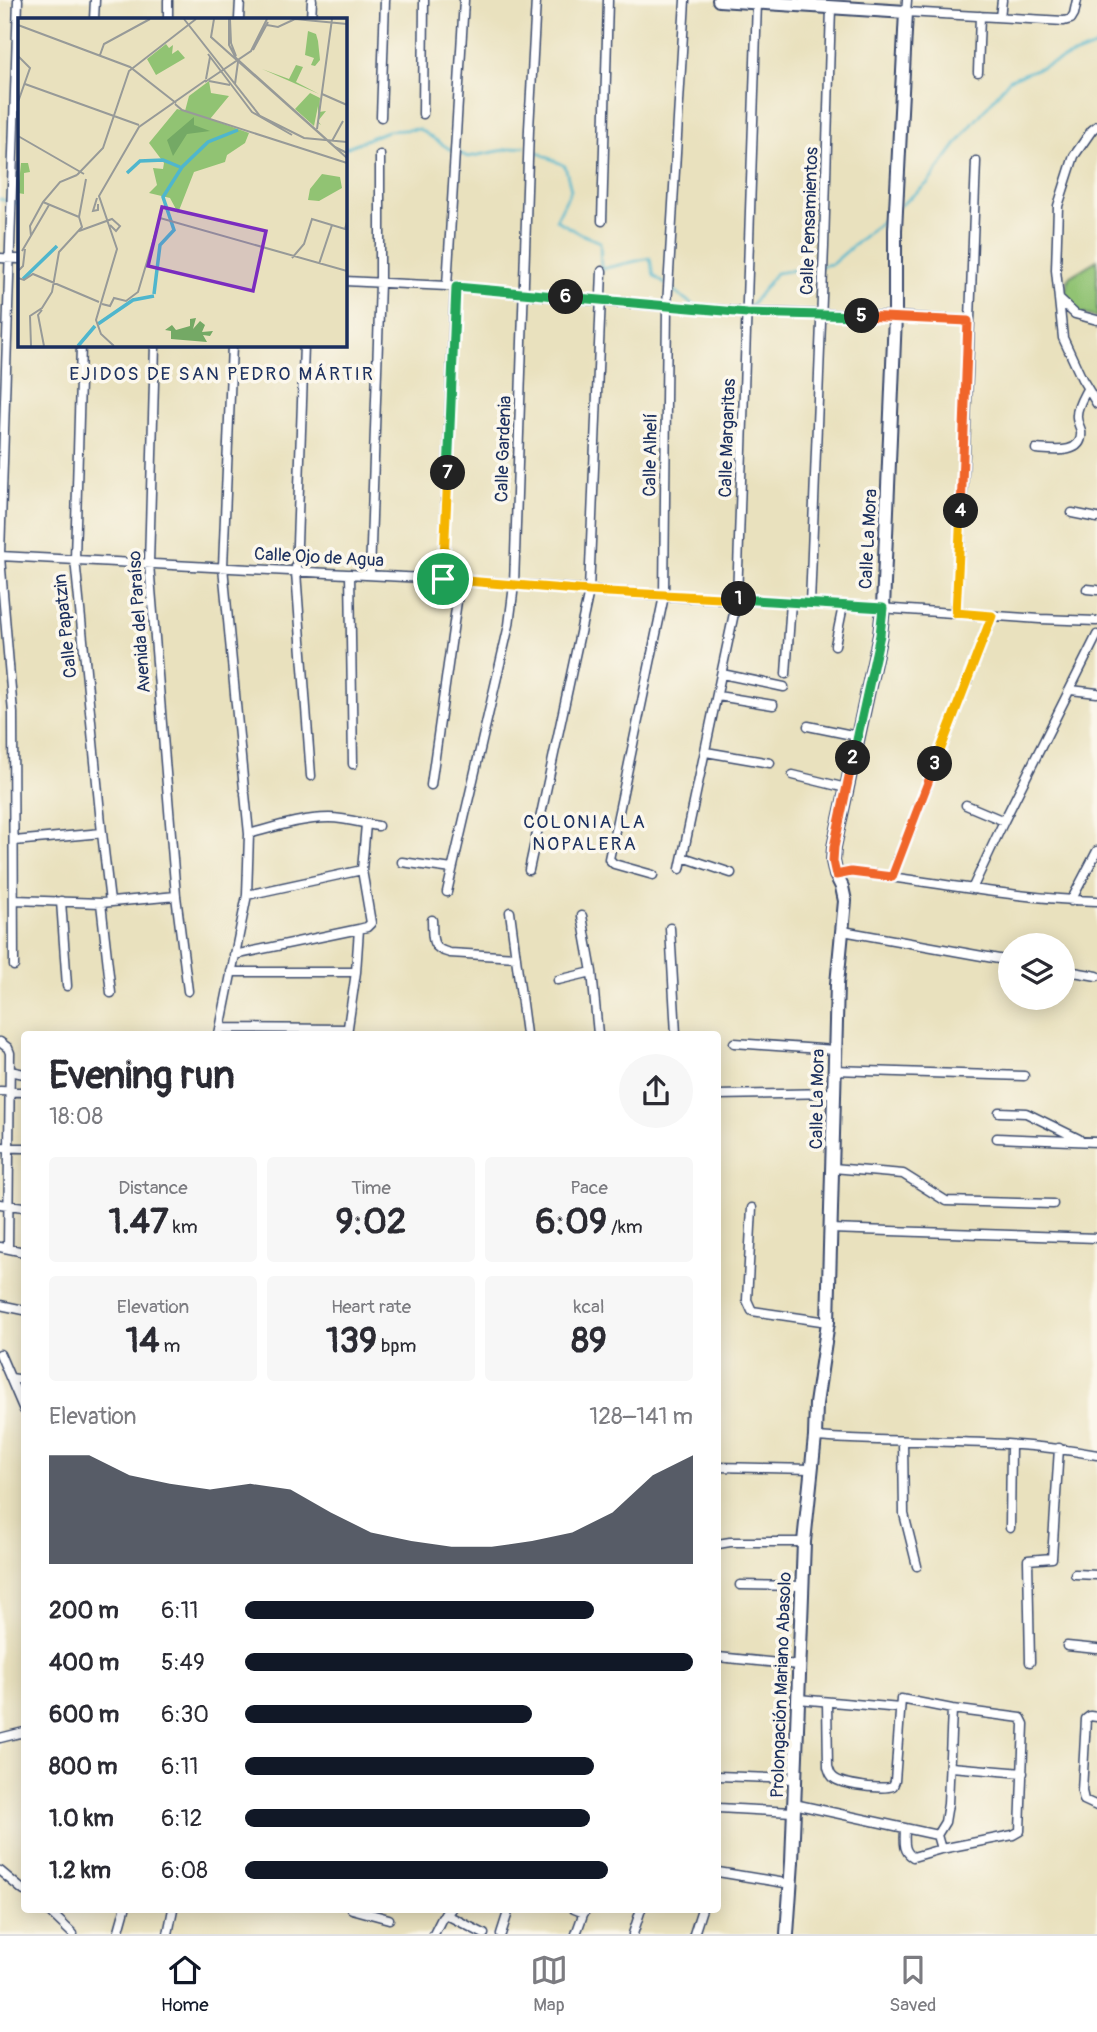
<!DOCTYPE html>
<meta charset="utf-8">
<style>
:root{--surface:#fff;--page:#f7f7f7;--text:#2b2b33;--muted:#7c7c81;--line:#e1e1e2;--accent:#111827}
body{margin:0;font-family:Pangolin,sans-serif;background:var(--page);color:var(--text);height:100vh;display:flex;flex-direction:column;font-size:26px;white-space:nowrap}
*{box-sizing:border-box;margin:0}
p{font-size:23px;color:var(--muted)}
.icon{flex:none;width:38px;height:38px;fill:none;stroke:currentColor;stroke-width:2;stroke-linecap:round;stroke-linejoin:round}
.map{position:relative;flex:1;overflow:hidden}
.side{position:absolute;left:21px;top:1031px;width:700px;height:882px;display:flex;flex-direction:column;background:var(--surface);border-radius:7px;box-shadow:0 4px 18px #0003}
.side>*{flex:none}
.fabs{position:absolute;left:998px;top:933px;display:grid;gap:14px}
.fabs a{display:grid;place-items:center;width:77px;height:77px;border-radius:50%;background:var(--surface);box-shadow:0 4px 18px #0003;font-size:35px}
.pin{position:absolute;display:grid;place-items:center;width:60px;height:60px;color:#fff;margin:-30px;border:4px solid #fff;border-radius:50%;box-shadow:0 2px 7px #0007}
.km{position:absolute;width:35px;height:35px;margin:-18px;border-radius:50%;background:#222;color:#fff;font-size:19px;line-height:35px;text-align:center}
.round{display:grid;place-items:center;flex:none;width:74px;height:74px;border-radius:37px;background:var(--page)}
.overview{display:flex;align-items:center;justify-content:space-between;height:119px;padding:0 28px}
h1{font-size:38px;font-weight:700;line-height:52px}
.stats{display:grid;grid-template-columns:repeat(3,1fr);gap:10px;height:119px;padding:7px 28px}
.stats div{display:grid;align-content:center;border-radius:7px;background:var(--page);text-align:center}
.stats b{font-size:35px;font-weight:700}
.stats small{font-size:19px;font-weight:400}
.stats p{font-size:19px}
.chart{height:196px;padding:14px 28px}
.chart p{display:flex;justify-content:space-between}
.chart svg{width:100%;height:126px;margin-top:7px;fill:var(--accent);opacity:.7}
ul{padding:0 28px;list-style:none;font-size:23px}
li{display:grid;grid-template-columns:112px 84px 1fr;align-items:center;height:52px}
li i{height:18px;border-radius:9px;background:var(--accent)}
.tab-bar{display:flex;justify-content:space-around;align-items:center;height:98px;border-top:2px solid var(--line);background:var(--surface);font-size:19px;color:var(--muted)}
.tab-bar a{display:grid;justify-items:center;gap:4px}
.tab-bar .current{color:var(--accent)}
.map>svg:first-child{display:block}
.green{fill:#91c373;stroke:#567968;stroke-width:2}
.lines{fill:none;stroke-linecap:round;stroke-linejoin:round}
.stream{stroke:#4fb6cd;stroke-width:2.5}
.street-casing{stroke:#3a4a6c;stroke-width:11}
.secondary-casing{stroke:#3a4a6c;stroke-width:16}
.street{stroke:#fff;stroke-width:8}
.secondary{stroke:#fff;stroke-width:12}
.split-1-casing{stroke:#fff;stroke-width:14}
.split-2-casing{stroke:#fff;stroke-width:14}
.split-3-casing{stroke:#fff;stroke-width:14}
.split-4-casing{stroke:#fff;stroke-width:14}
.split-5-casing{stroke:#fff;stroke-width:14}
.split-6-casing{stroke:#fff;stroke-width:14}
.split-7-casing{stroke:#fff;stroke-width:14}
.split-8-casing{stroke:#fff;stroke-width:14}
.split-1{stroke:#f5b400;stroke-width:9}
.split-2{stroke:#22a559;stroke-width:9}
.split-3{stroke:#f0652b;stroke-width:9}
.split-4{stroke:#f5b400;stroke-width:9}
.split-5{stroke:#f0652b;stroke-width:9}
.split-6{stroke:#22a559;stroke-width:9}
.split-7{stroke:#22a559;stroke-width:9}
.split-8{stroke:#f5b400;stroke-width:9}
.labels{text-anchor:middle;stroke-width:7;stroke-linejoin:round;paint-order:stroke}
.street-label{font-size:18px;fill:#1b2f5e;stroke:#fbf7ec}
.neighbourhood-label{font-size:19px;letter-spacing:2px;fill:#1b2f5e;stroke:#fbf7ec}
.inset-river{fill:none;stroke:#4fb6cd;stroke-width:3.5}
.inset-road{fill:none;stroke:#979a98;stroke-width:2}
.view{fill:#7b2cbf;fill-opacity:0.15;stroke:#7b2cbf;stroke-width:3.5}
.inset-edge{fill:none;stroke:#1b2f5e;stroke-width:3.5}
</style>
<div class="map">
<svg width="1097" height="1934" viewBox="0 0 1097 1934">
<rect width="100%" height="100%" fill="#fbf7ec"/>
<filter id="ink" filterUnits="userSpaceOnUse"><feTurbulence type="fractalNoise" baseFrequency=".0143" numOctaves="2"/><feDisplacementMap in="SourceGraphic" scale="14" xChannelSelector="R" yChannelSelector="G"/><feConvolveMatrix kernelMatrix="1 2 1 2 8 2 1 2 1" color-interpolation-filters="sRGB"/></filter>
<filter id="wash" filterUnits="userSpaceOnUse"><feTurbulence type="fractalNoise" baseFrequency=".00686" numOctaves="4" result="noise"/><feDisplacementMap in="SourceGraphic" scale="28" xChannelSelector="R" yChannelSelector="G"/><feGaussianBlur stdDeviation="1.57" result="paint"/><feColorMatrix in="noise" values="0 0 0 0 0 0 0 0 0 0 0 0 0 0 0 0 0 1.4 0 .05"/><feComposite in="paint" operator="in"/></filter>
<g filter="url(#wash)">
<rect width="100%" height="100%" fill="#e9e1be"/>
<path class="green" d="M 1097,260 L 1097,318 L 1073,311 L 1064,298 L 1069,277 Z"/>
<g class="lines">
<path class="stream" d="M 345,148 L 387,131 L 419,129 L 451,150
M 531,149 L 565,166 L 571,190 L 556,220 L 581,234 L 600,242 L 601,269 L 650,258 L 654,276 L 665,284
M 457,152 L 468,157 L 525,146
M 0,199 L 19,204
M 901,205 L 928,183 L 966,132 L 1010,79 L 1097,46
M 670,288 L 693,305
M 749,308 L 776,273 L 832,264 L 890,214"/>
</g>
</g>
<g filter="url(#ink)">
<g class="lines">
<g class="street-casing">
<path id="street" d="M 907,0 L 906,12 L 1064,21 L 1071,19 L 1074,14 L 1077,0
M 1000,17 L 1002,0
M 94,19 L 95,0
M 168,19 L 168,0
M 239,19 L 240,0
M 311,19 L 312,0
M 978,72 L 980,16
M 423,114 L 424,0
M 381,117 L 385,0
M 1097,126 L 1092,130 L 1074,156 L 1058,206 L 1056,270 L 1063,338 L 1082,379 L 1097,404
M 602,221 L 608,0
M 0,258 L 19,259
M 345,281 L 447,286 L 600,301 L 746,312 L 895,316 L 968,321
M 447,286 L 464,0
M 1059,299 L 1075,314 L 1097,320
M 81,345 L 75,559 L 102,833 L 110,902
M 155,345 L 149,564 L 176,896 L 188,991
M 232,345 L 223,567 L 244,789
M 304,345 L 296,572 L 311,776
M 1036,449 C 1051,450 1084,456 1081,431 C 1080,426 1076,421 1077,415 C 1077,406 1083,397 1087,389
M 1072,513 L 1097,518
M 0,554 L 18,0
M 0,556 L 443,579 L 664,596 L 791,602 L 1040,619 L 1097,621
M 0,557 L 13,713 L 14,966
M 350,574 L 353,764
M 370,575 L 380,283 L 380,155
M 443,579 L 455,287
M 1087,589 L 1097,590
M 810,604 L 824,246 L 831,7
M 956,613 L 965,451 L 976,161
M 835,645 L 843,606
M 722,674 L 784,687
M 786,674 L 791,602
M 1071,690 L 1097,693
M 718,696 L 773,705
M 808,726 L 857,736
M 706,752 L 770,763
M 793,775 L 846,788
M 431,785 L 460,580
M 966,805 L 1004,821
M 249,834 C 275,827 302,818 329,818 C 346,818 361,823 378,826
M 14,841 L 102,833
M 683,857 L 731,873
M 402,862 L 452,869
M 680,869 L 737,599 L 757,2
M 529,870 L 589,591 L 602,271
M 653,875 L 614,864 L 609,859 L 664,596 L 667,306 L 685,0
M 836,875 L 851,872 C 933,881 1014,899 1097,901
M 892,877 L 992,616
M 972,889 L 1004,821 L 1097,635
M 447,892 L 509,625 L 514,585 L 529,129 L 536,0
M 247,895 L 362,870
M 15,900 L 101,903 L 176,896
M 61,901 L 67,986
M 1071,901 L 1097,851
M 101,903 L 111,993
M 510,912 L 526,1034
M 582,916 L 592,972 L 598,1034
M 432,920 C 433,938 429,948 450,953 L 516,957
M 670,928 L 676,1034
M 843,931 L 1010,961
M 234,955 L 359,929
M 1062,970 L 1097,976
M 231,972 L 356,972
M 558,980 L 592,972
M 221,1028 L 347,1029
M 219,1034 L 247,895 L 249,834 L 245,794
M 347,1034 L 356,972 L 359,929 L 367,927 L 371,923 L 362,870 L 366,824
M 0,1042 L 8,1048 L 10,1053 L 8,1248
M 734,1043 L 835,1050
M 834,1070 L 1024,1076
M 10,1071 L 24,1074
M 0,1091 L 24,1092
M 718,1095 L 835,1093
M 999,1112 L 1026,1113 L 1079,1139
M 997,1138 L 1097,1142
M 0,1147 L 24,1148
M 833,1168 L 903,1174 L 946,1201 L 1053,1204
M 0,1204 L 24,1207
M 752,1208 L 747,1300 L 752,1311 L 828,1322
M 830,1229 L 1097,1238
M 0,1247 L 24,1252
M 0,1305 L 24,1310
M 0,1354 L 24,1410
M 11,1378 L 24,1380
M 815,1437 C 909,1444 1004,1437 1097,1455
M 903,1442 L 904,1514 L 917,1566
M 718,1467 L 812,1469
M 1010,1528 L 1011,1445
M 718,1544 L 730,1542 L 804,1542
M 1075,1574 L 1097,1575
M 740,1585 L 802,1586
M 1067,1646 L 1097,1649
M 718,1657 L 798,1665
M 1030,1662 L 1028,1560 L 1052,1558 L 1059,1448
M 798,1699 L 900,1708
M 827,1702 L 828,1767 C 830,1772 830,1775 834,1778 C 842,1785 883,1790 893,1786 L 895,1781 L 901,1699 L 952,1709 L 1021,1718 L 1024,1724 L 1020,1831 L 1013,1835 L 941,1849 L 937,1835 L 945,1822 L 948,1804 L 952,1709
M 1097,1717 L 1090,1716 L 1086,1719 L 1082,1791 L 1084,1800 L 1097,1806
M 0,1738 L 24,1732
M 951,1767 L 1023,1773
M 718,1776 L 795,1779
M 794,1804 L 937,1835
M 718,1808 L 793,1812
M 905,1828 C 905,1839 902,1851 913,1857 L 941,1849
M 0,1871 L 24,1891
M 718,1872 L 791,1884
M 47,1909 L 73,1934
M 352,1909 L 389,1919
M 574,1909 L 584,1913
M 445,1914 L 484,1934
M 118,1934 L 125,1909
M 168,1934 L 173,1909
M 434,1934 L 442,1918 L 451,1909
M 501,1934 L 509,1909
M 576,1934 L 585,1909
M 633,1934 L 641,1909
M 694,1934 L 702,1909"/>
</g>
<g class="secondary-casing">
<path id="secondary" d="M 719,0 L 906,12 L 895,230 L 895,316 L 883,608 L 880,635 L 834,847 L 833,861 L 836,875 L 842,887 L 845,901 L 837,984 L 828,1322 L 816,1404 L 815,1437 L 804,1542 L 792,1862 L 787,1934"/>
</g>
<use href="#street" class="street"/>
<use href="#secondary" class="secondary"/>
</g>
</g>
<g class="lines" filter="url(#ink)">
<g class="split-1-casing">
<path id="split-1" d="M 443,579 L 589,591 L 739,599"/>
</g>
<g class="split-2-casing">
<path id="split-2" d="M 739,599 L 883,608 L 880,635 L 853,758"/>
</g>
<g class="split-3-casing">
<path id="split-3" d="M 853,758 L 834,847 L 833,861 L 836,875 L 851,872 L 892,877 L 935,764"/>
</g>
<g class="split-4-casing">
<path id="split-4" d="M 935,764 L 992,616 L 956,613 L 961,511"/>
</g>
<g class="split-5-casing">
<path id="split-5" d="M 862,316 L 968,321 L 961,511"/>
</g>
<g class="split-6-casing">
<path id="split-6" d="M 566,297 L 747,313 L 862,316"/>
</g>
<g class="split-7-casing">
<path id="split-7" d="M 448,473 L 456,287 L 566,297"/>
</g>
<g class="split-8-casing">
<path id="split-8" d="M 443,579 L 448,473"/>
</g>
<use href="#split-1" class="split-1"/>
<use href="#split-2" class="split-2"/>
<use href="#split-3" class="split-3"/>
<use href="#split-4" class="split-4"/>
<use href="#split-5" class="split-5"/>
<use href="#split-6" class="split-6"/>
<use href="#split-7" class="split-7"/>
<use href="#split-8" class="split-8"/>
</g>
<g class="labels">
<g class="street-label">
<text transform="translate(809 221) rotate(-88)" y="6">Calle Pensamientos</text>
<text transform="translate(727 438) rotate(-88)" y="6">Calle Margaritas</text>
<text transform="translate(503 449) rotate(-88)" y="6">Calle Gardenia</text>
<text transform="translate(650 455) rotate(-89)" y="6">Calle Alhelí</text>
<text transform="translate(868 539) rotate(-87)" y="6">Calle La Mora</text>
<text transform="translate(319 557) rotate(3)" y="6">Calle Ojo de Agua</text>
<text transform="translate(139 622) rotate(-94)" y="6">Avenida del Paraíso</text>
<text transform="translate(65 626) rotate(-96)" y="6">Calle Papatzin</text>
<text transform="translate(817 1099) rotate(-89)" y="6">Calle La Mora</text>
<text transform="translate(781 1685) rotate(-88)" y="6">Prolongación Mariano Abasolo</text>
</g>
<g class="neighbourhood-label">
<text x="222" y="380">EJIDOS DE SAN PEDRO MÁRTIR</text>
<text x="585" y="828">COLONIA LA<tspan x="585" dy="22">NOPALERA</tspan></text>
</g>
</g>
<g transform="translate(18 18)">
<rect width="329" height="329" fill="#e9e1be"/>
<path d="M 290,13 L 298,16 L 300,23 L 302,42 L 297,48 L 293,47 L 296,40 L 287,37 ZM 148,26 L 151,30 L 155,27 L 154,36 L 160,32 L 167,40 L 138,57 L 129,41 ZM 278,47 L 285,49 L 278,64 L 301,76 L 244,51 L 271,61 ZM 191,63 L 193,75 L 211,78 L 192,101 L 231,115 L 227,125 L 209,137 L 207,144 L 176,154 L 160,195 L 152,180 L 131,175 L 139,167 L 135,150 L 145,151 L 146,145 L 131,125 L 159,91 L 167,93 L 171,78 ZM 292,75 L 302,80 L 301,94 L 308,93 L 300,103 L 303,107 L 300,105 L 300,88 L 296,108 L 277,91 ZM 3,145 L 10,145 L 12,154 L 6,155 L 6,176 L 0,175 ZM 304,156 L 322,159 L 324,170 L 301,183 L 290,182 L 292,171 Z" fill="#91c373"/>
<path d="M 176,99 L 176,107 L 192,113 L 169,116 L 155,138 L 149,122 ZM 178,300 L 175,311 L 182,303 L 187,307 L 184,314 L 195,313 L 192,318 L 185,317 L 189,324 L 153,321 L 153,313 L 147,312 L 154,307 L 158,312 L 172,308 L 172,301 Z" fill="#74a965"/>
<path class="inset-river" d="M 109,155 L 122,143 L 145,142 L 162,149M 5,261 L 39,228M 136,276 L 142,227 L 156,212 L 145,179 L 164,149 L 190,124 L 220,112M 80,306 L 115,282 L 136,278M 60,328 L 77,308"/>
<path class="inset-road" d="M 166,1 L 242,98 L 286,120 L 329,124M 196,1 L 193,19 L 329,140M 211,1 L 211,27 L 218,40 L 317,129 L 329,135M 212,1 L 213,25 L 218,38M 277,1 L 329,6M 0,7 L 112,49 L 158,85M 249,7 L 260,9 L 277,1M 235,32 L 250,4M 190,36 L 234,94 L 274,117M 82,37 L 86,26 L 132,1M 0,38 L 12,50 L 0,84M 188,61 L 192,39M 191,63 L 212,67M 187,64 L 233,33 L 249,1M 7,66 L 121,107M 217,66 L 220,44M 304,76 L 329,87M 157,86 L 164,92 L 329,145M 299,111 L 314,1M 0,118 L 66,156M 314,123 L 325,103M 59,157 L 85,130 L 111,53 L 178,1M 79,180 L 75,193 L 80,192 L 80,186M 25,184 L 61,199M 61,213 L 94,201 L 102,208 L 98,213 L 92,207M 13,218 L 12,208 L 25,184 L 42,164 L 59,157M 4,233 L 31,187M 274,240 L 286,226 L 294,201 L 327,211 L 329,204M 301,246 L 314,207M 0,253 L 5,248 L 7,231M 0,260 L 6,262 L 15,256 L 81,284M 84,286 L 92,288 L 96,280 L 108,283 L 120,274 L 142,200 L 329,253M 24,292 L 20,297 L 26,328M 13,328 L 12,298 L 24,290 L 34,274 L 41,234 L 64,209 L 61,199 L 68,161M 96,328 L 83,316 L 78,302 L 99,231 L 81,178 L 121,109 L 188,62"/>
<path class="view" d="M 144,189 L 248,213 L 235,273 L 130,248 Z"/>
<rect width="329" height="329" class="inset-edge"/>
</g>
</svg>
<div class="fabs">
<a><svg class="icon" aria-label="layers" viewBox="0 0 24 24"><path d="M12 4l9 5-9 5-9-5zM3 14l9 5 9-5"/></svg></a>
</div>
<div class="pin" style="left:443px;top:579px;background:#1e9e55"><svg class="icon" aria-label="arrive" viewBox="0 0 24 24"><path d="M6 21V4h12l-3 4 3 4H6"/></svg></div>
<b class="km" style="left:739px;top:599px">1</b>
<b class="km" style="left:853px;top:758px">2</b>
<b class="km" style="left:935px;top:764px">3</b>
<b class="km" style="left:961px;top:511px">4</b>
<b class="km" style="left:862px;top:316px">5</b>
<b class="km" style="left:566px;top:297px">6</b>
<b class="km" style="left:448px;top:473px">7</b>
<section class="side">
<div class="overview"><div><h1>Evening run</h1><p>18:08</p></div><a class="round"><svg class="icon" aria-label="share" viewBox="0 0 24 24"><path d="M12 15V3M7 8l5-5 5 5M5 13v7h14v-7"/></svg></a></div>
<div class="stats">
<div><p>Distance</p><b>1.47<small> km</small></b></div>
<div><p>Time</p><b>9:02</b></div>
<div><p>Pace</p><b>6:09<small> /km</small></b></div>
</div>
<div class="stats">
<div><p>Elevation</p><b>14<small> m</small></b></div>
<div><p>Heart rate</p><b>139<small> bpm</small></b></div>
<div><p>kcal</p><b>89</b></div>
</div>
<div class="chart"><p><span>Elevation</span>128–141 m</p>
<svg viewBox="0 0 160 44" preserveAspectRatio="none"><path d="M0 44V6L10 6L20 13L30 16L40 18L50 16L60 18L70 26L80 33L90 36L100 38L110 38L120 36L130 33L140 26L150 13L160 6V44z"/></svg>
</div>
<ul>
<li><b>200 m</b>6:11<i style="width:78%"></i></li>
<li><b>400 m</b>5:49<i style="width:100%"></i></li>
<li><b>600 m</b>6:30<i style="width:64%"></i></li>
<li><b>800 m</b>6:11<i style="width:78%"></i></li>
<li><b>1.0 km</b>6:12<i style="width:77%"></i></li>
<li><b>1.2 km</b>6:08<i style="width:81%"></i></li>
</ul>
</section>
</div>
<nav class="tab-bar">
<a class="current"><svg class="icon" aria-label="home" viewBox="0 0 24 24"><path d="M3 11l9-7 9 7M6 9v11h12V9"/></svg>Home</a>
<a><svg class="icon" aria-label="map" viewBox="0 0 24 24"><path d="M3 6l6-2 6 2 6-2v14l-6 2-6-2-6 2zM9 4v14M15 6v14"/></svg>Map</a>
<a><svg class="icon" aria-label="saved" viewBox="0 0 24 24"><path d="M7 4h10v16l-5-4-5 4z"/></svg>Saved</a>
</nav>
